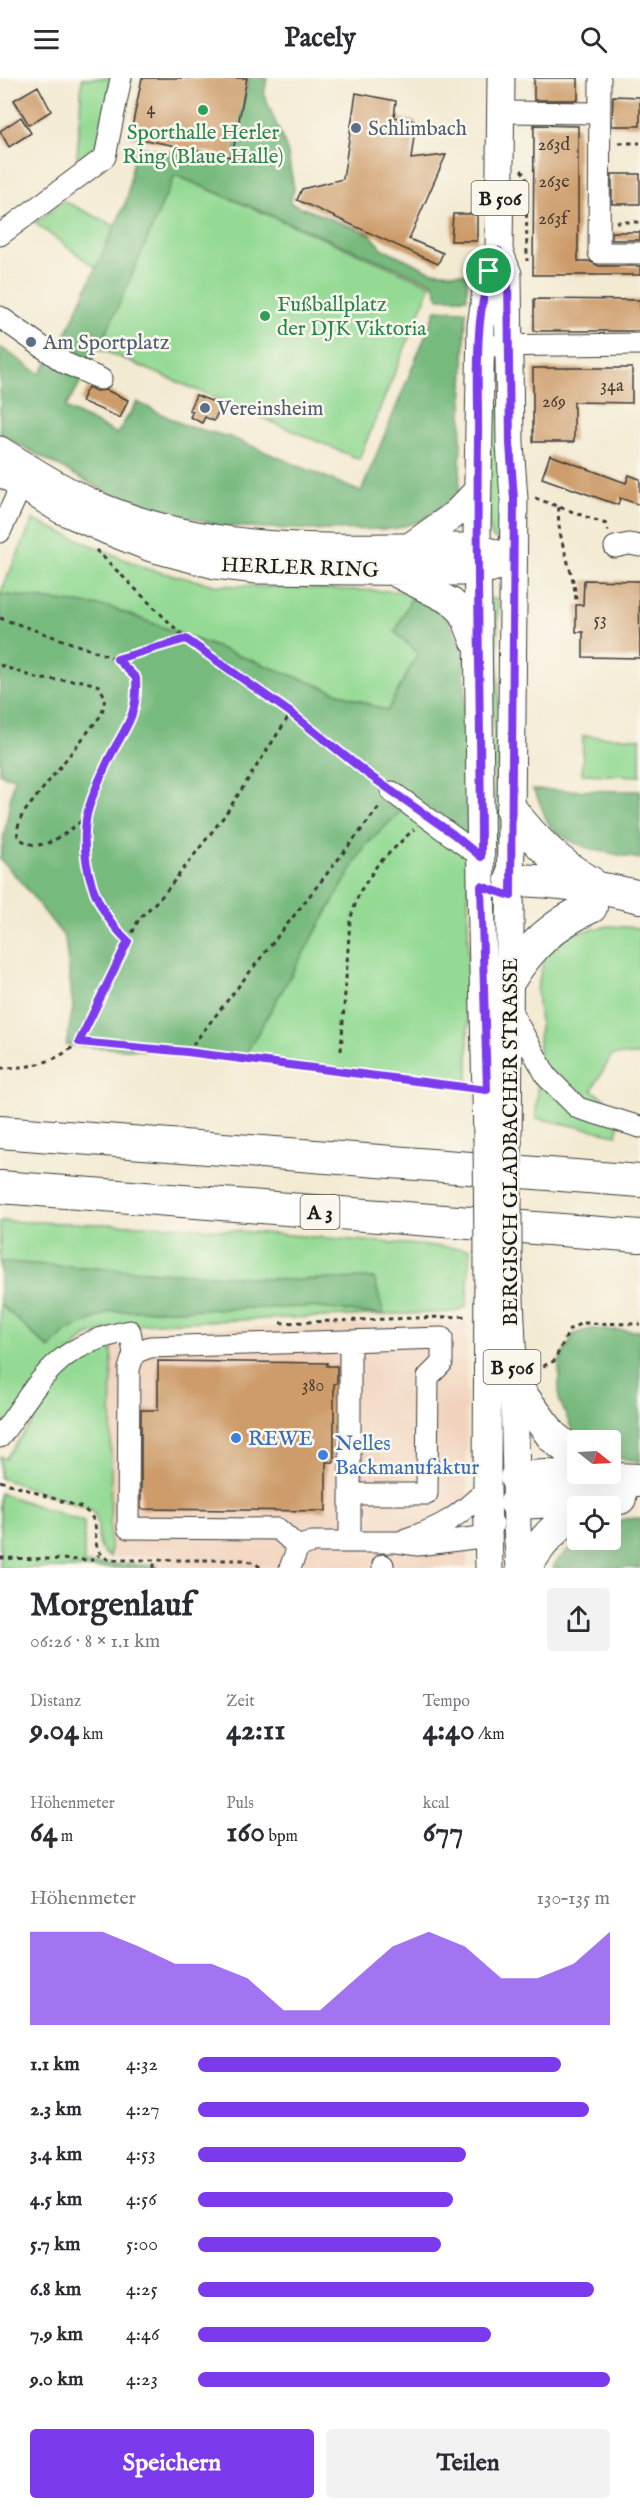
<!DOCTYPE html>
<html lang="de">
<meta charset="utf-8">
<style>
:root{--surface:#fff;--page:#f2f2f3;--text:#2b2b33;--muted:#7c7c81;--accent:#7c3aed}
body{margin:0;font-family:"IM FELL English",serif;background:var(--page);color:var(--text);height:100vh;display:flex;flex-direction:column;font-size:22px;white-space:nowrap}
*{box-sizing:border-box;margin:0}
p{font-size:20px;color:var(--muted)}
.icon{flex:none;width:33px;height:33px;fill:none;stroke:currentColor;stroke-width:2;stroke-linecap:round;stroke-linejoin:round}
.map{position:relative;height:1490px;overflow:hidden}
.sheet{display:flex;flex-direction:column;background:var(--surface);flex:1}
.sheet>*{flex:none}
.needle{width:39px;rotate:108deg}
.fabs{position:absolute;left:567px;top:1352px;display:grid;gap:12px}
.fabs a{display:grid;place-items:center;width:54px;height:54px;border-radius:6px;background:var(--surface);box-shadow:0 6px 24px #0002;font-size:30px}
.pin{position:absolute;display:grid;place-items:center;width:51px;height:51px;color:#fff;margin:-26px;border:3px solid #fff;border-radius:50%;box-shadow:0 2px 6px #0007}
.round{display:grid;place-items:center;flex:none;width:63px;height:63px;border-radius:6px;background:var(--page)}
.summary{display:flex;align-items:center;justify-content:space-between;height:102px;padding:0 30px}
h1{font-size:33px;font-weight:700;line-height:45px}
.metrics{display:grid;grid-template-columns:repeat(3,1fr);gap:9px;height:102px;padding:6px 30px}
.metrics div{display:grid;align-content:center}
.metrics b{font-size:30px;font-weight:700}
.metrics small{font-size:16px;font-weight:400}
.metrics p{font-size:16px}
.chart{height:168px;padding:12px 30px}
.chart p{display:flex;justify-content:space-between}
.chart svg{width:100%;height:108px;margin-top:6px;fill:var(--accent);opacity:.7}
.cta{display:flex;gap:12px;margin-top:auto;padding:12px 30px}
.cta a{flex:1;height:69px;border-radius:6px;background:var(--accent);color:#fff;font-size:24px;font-weight:700;line-height:69px;text-align:center}
.cta a+a{background:var(--page);color:var(--text)}
ul{padding:0 30px;list-style:none;font-size:20px}
li{display:grid;grid-template-columns:96px 72px 1fr;align-items:center;height:45px}
li i{height:15px;border-radius:8px;background:var(--accent)}
header{display:flex;justify-content:space-between;align-items:center;height:78px;padding:0 30px;background:var(--surface);font-size:27px;font-weight:700}
.map>svg:first-child{display:block}
.built{fill:#f2d4be}
.green{fill:#94da94;stroke:#587b58;stroke-width:1.5}
.forest{fill:#77ba7e;stroke:#4a6b4d;stroke-width:1.5}
.building{fill:#cd9c6a}
.lines{fill:none;stroke-linecap:round;stroke-linejoin:round}
.minor-casing{stroke:#3c3b37;stroke-width:23}
.major-casing{stroke:#3c3b37;stroke-width:29}
.highway-casing{stroke:#3c3b37;stroke-width:34}
.path{stroke:#3c3b37;stroke-width:3;stroke-dasharray:4.5 4.5;stroke-linecap:butt}
.minor{stroke:#fff;stroke-width:21}
.major{stroke:#fff;stroke-width:27}
.highway{stroke:#fff;stroke-width:32}
.major-bridge-casing{stroke:#3c3b37;stroke-width:29;stroke-linecap:butt}
.major-bridge{stroke:#fff;stroke-width:27}
.route-casing{stroke:#fff;stroke-width:12}
.route{stroke:#7c3aed;stroke-width:8}
.leisure-dot{fill:#2e9e5b;stroke:#fbf7ec;stroke-width:2}
.service-dot{fill:#5c6f8a;stroke:#fbf7ec;stroke-width:2}
.shop-dot{fill:#3f7fe0;stroke:#fbf7ec;stroke-width:2}
.labels{text-anchor:middle;stroke-width:5;stroke-linejoin:round;paint-order:stroke}
.number-label{font-size:18px;fill:#483c30}
.shield{fill:#fbf7ec;stroke:#5f5e5a;stroke-width:1.5}
.shield-label{font-size:20px;font-weight:bold;fill:#1c1c1c}
.service-label{font-size:21px;fill:#4e5e75;stroke:#fbf7ec;text-anchor:start}
.leisure-label{font-size:21px;fill:#27864d;stroke:#fbf7ec}
.street-label{font-size:21px;fill:#1c1c1c;stroke:#fbf7ec}
.shop-label{font-size:21px;fill:#366cbe;stroke:#fbf7ec;text-anchor:start}
</style>
<header><svg class="icon" aria-label="menu" viewBox="0 0 24 24"><path d="M4 6h16M4 12h16M4 18h16"/></svg>Pacely<svg class="icon" aria-label="search" viewBox="0 0 24 24"><circle cx="10" cy="10" r="6"/><path d="M15 15l6 6"/></svg></header>
<div class="map">
<svg width="640" height="1490" viewBox="0 0 640 1490">
<rect width="100%" height="100%" fill="#fbf7ec"/>
<filter id="ink" filterUnits="userSpaceOnUse"><feTurbulence type="fractalNoise" baseFrequency=".0167" numOctaves="2"/><feDisplacementMap in="SourceGraphic" scale="12" xChannelSelector="R" yChannelSelector="G"/><feConvolveMatrix kernelMatrix="1 2 1 2 8 2 1 2 1" color-interpolation-filters="sRGB"/></filter>
<filter id="wash" filterUnits="userSpaceOnUse"><feTurbulence type="fractalNoise" baseFrequency=".008" numOctaves="4" result="noise"/><feDisplacementMap in="SourceGraphic" scale="24" xChannelSelector="R" yChannelSelector="G"/><feGaussianBlur stdDeviation="1.35" result="paint"/><feColorMatrix in="noise" values="0 0 0 0 0 0 0 0 0 0 0 0 0 0 0 0 0 1.4 0 .05"/><feComposite in="paint" operator="in"/></filter>
<g filter="url(#wash)">
<rect width="100%" height="100%" fill="#f3ead2"/>
<path class="built" d="M 466,1244 L 467,1490 L 157,1490 L 157,1479 L 110,1479 L 112,1257 L 153,1252 Z"/>
<path class="green" d="M 82,0 L 113,0 L 95,78 L 76,95 Z
M 175,97 L 431,207 L 359,381 L 98,270 Z
M 64,123 L 115,148 L 96,190 L 35,145 Z
M 500,327 L 502,463 L 493,460 L 489,449 L 490,328 Z
M 33,442 L 147,491 L 215,507 L 414,514 L 418,575 L 387,633 L 109,529 L 0,516 Z
M 489,521 L 498,521 C 497,606 501,689 502,773 L 495,773 L 493,617 Z
M 583,658 L 640,660 L 640,698 L 582,696 Z
M 402,732 L 468,780 L 468,1006 L 244,979 L 365,768 Z
M 609,848 L 640,850 L 640,977 L 612,977 L 592,1012 L 620,1032 L 617,1057 L 536,1040 L 540,945 L 537,912 L 544,880 L 568,856 Z
M 0,1143 L 172,1148 L 470,1171 L 467,1225 L 466,1229 L 455,1234 L 153,1245 L 110,1251 L 85,1259 L 0,1353 L 0,1226 L 49,1271 L 65,1254 L 111,1233 L 310,1229 L 384,1237 L 374,1200 L 289,1202 L 0,1184 Z
M 112,1265 L 110,1479 C 90,1469 105,1450 92,1432 L 0,1400 L 0,1378 L 5,1381 L 45,1326 L 35,1318 L 64,1284 Z
M 0,1415 L 84,1444 L 84,1486 L 157,1487 L 157,1490 L 0,1490 Z"/>
<path class="forest" d="M 248,0 L 267,0 L 264,17 L 287,72 L 294,111 L 290,125 L 370,156 L 382,170 L 430,193 L 467,196 L 467,220 L 439,220 L 433,205 L 175,97 C 140,175 110,258 65,330 L 117,356 L 137,324 L 186,348 L 230,359 L 361,414 L 436,232 L 466,233 L 459,418 L 420,443 L 394,451 L 319,452 L 220,448 L 108,415 L 0,356 L 0,269 L 40,296 L 65,258 L 127,121 L 135,68 L 233,84 Z
M 414,514 L 444,532 L 464,574 L 468,780 L 402,732 L 365,768 L 244,979 L 66,967 L 73,929 L 65,860 L 22,805 L 0,781 L 14,700 L 0,696 L 0,516 L 109,529 L 387,633 L 418,575 L 395,554 Z
M 533,712 L 640,713 L 640,781 C 610,775 575,772 552,750 C 543,741 542,723 533,712 Z
M 0,1184 L 289,1202 L 374,1200 L 384,1237 L 310,1229 L 111,1233 L 65,1254 L 50,1271 L 0,1226 Z
M 591,1251 L 640,1253 L 640,1384 L 611,1378 L 610,1362 L 577,1363 L 559,1321 L 559,1284 L 574,1256 Z
M 640,1440 L 640,1490 L 553,1490 L 556,1484 L 580,1461 L 610,1461 L 611,1447 L 625,1441 Z"/>
<g id="blocks">
<path class="building" d="M 142,0 L 247,0 L 232,79 L 130,59 Z
M 534,0 L 578,0 L 578,22 L 534,22 Z
M 38,8 L 51,33 L 29,47 L 14,22 Z
M 356,15 L 396,23 L 394,39 L 416,43 L 411,81 L 446,77 L 409,161 L 443,175 L 438,186 L 297,122 L 302,111 L 343,101 Z
M 613,18 L 640,19 L 640,48 L 612,48 Z
M 21,39 L 31,55 L 9,69 L 0,53 Z
M 534,47 L 578,48 L 578,183 L 589,183 L 599,188 L 640,188 L 640,197 L 533,197 Z
M 612,96 L 640,96 L 640,126 L 612,126 Z
M 453,136 L 477,136 L 477,163 L 451,163 Z
M 612,154 L 640,154 L 640,162 L 612,162 Z
M 534,221 L 640,222 L 640,253 L 534,253 Z
M 533,290 L 632,290 L 632,325 L 574,324 L 574,364 L 533,364 Z
M 88,309 L 96,313 L 106,312 L 128,322 L 120,340 L 81,323 Z
M 196,317 L 221,327 L 214,343 L 205,339 L 202,345 L 190,339 L 193,333 L 189,332 Z
M 550,377 L 626,405 L 629,397 L 640,401 L 640,427 L 620,420 L 618,427 L 542,400 Z
M 584,502 L 639,503 L 640,580 L 583,579 L 583,554 L 576,554 L 576,527 L 583,527 Z
M 158,1283 L 327,1285 L 327,1288 L 337,1288 L 337,1305 L 334,1306 L 334,1384 L 326,1384 L 326,1433 L 141,1431 L 141,1332 L 158,1332 Z"/>
</g>
</g>
<g filter="url(#ink)">
<use href="#blocks" fill-opacity="0" stroke="#3c3b37" stroke-width="1.5"/>
<g class="lines">
<g class="minor-casing">
<path id="minor" d="M 600,0 L 599,175 L 640,175
M 500,34 L 599,35
M 0,157 L 105,79 L 121,0
M 0,239 L 65,285 L 101,301
M 480,268 L 640,266
M 0,454 L 21,408
M 615,469 L 629,466 L 640,468
M 392,714 L 481,779
M 509,930 L 547,999 L 578,1030 L 640,1049
M 0,1359 C 41,1302 55,1266 130,1253 L 134,1275
M 406,1461 C 443,1449 459,1438 487,1411
M 350,1464 L 350,1263
M 298,1469 L 278,1451 L 128,1450 L 129,1291 L 134,1275 L 150,1269 L 442,1260 L 442,1285 L 428,1299 L 427,1416 L 350,1416
M 290,1490 L 298,1469 L 312,1464 L 397,1464 L 418,1467 L 489,1458 L 493,1446
M 383,1490 L 383,1487"/>
</g>
<g class="major-casing">
<path id="major" d="M 501,0 L 499,173 L 508,196 L 510,366 L 514,421 L 508,1062
M 0,372 C 34,393 67,415 104,430 C 221,478 338,468 461,469 L 477,470 L 494,475
M 0,394 L 61,432 L 108,453 L 151,470 L 215,487 L 257,492 L 460,494 L 493,490
M 409,469 L 454,437 L 477,413
M 399,497 L 452,524 L 463,535 L 474,563
M 487,1060 L 481,808 L 477,451 L 481,248 L 489,193 L 499,173
M 488,1176 L 487,1411 L 489,1490
M 508,1178 L 514,1307 L 517,1450 L 520,1490"/>
</g>
<g class="highway-casing">
<path id="highway" d="M 512,733 C 534,762 558,786 590,804
M 511,802 C 556,803 597,808 640,819
M 510,901 C 531,867 555,845 591,829
M 0,1054 L 640,1103
M 0,1109 L 640,1158
M 514,1307 L 553,1359 L 578,1379
M 516,1400 L 546,1398 L 640,1402
M 516,1425 L 620,1420
M 526,1490 C 538,1466 556,1448 578,1432"/>
</g>
<path class="path" d="M 619,65 L 640,65
M 521,92 L 526,98 L 527,183
M 616,144 L 640,144
M 535,420 L 606,446 L 608,453
M 559,429 C 555,461 575,492 576,524
M 96,472 L 186,561 L 291,635 L 378,703
M 0,540 L 117,581 L 136,600 C 138,643 123,650 107,685 C 100,700 88,726 86,741 C 79,786 95,832 127,863
M 118,581 L 186,561
M 0,587 L 39,601 L 83,603 L 99,608 L 105,619 L 102,636 L 22,737 L 17,752 L 18,759 C 42,780 65,754 86,740
M 79,964 L 187,974 L 465,1010
M 341,973 L 350,842 L 359,815 L 378,786 L 414,751
M 187,974 L 380,728
M 0,990 C 31,990 55,985 79,964 L 139,841 L 164,816 L 225,737 L 291,635
M 280,1245 L 468,1238
M 535,1292 L 554,1283 L 570,1251 L 582,1245 L 640,1246
M 0,1403 L 80,1429 C 110,1445 82,1467 109,1482 L 243,1482 L 255,1485 L 261,1490
M 0,1480 L 93,1482 L 99,1477
M 154,1490 L 154,1482"/>
<use href="#minor" class="minor"/>
<use href="#major" class="major"/>
<use href="#highway" class="highway"/>
<g class="major-bridge-casing">
<path id="major-bridge" d="M 487,1060 L 488,1176
M 508,1178 L 508,1062"/>
</g>
<use href="#major-bridge" class="major-bridge"/>
</g>
</g>
<g class="lines" filter="url(#ink)">
<g class="route-casing">
<path id="route" d="M 499,173 L 508,196 L 510,366 L 514,421 L 511,818 L 481,808 L 487,1012 L 187,974 L 79,964 L 128,863 C 95,832 80,787 86,742 C 88,726 100,700 107,685 C 123,650 138,643 136,600 L 117,581 L 186,561 L 291,635 L 369,697 L 453,756 L 481,779 C 481,640 476,500 478,361 C 479,300 471,228 499,173 Z"/>
</g>
<use href="#route" class="route"/>
</g>
<g class="leisure-dot">
<circle cx="203" cy="32" r="6"/>
<circle cx="265" cy="238" r="6"/>
</g>
<g class="service-dot">
<circle cx="356" cy="50" r="6"/>
<circle cx="31" cy="264" r="6"/>
<circle cx="205" cy="330" r="6"/>
</g>
<g class="shop-dot">
<circle cx="236" cy="1360" r="6"/>
<circle cx="323" cy="1377" r="6"/>
</g>
<g class="labels">
<g class="number-label">
<text x="151" y="36">4</text>
<text x="554" y="72">263d</text>
<text x="554" y="109">263e</text>
<text x="553" y="146">263f</text>
<text x="612" y="313">34a</text>
<text x="554" y="329">269</text>
<text x="600" y="547">53</text>
<text x="313" y="1313">380</text>
</g>
<g class="shield">
<rect x="471.5" y="103" width="57" height="34" rx="4.5"/>
<rect x="300.5" y="1117" width="39" height="34" rx="4.5"/>
<rect x="483.5" y="1272" width="57" height="34" rx="4.5"/>
</g>
<g class="shield-label">
<text x="500" y="127">B 506</text>
<text x="320" y="1141">A 3</text>
<text x="512" y="1296">B 506</text>
</g>
<g class="service-label">
<text x="368" y="57">Schlimbach</text>
<text x="43" y="271">Am Sportplatz</text>
<text x="217" y="337">Vereinsheim</text>
</g>
<g class="leisure-label">
<text x="203" y="61">Sporthalle Herler<tspan x="203" dy="24">Ring (Blaue Halle)</tspan></text>
<text x="277" y="233" text-anchor="start">Fußballplatz<tspan x="277" dy="24">der DJK Viktoria</tspan></text>
</g>
<g class="street-label">
<text transform="translate(300 489) rotate(2)" y="7">HERLER RING</text>
<text transform="translate(510 1064) rotate(-90)" y="7">BERGISCH GLADBACHER STRASSE</text>
</g>
<g class="shop-label">
<text x="248" y="1367">REWE</text>
<text x="335" y="1372">Nelles<tspan x="335" dy="24">Backmanufaktur</tspan></text>
</g>
</g>
</svg>
<div class="fabs">
<a><svg class="needle" viewBox="-14 -14 28 28"><path d="M0-13l5 13h-10z" fill="#e53935"/><path d="M0 13l5-13h-10z" fill="#7c7c81"/></svg></a>
<a><svg class="icon" aria-label="locate" viewBox="0 0 24 24"><circle cx="12" cy="12" r="6"/><path d="M12 2v4M12 18v4M2 12h4M18 12h4"/></svg></a>
</div>
<div class="pin" style="left:489px;top:193px;background:#1e9e55"><svg class="icon" aria-label="arrive" viewBox="0 0 24 24"><path d="M6 21V4h12l-3 4 3 4H6"/></svg></div>
</div>
<section class="sheet">
<div class="summary"><div><h1>Morgenlauf</h1><p>06:26 · 8 × 1.1 km</p></div><a class="round"><svg class="icon" aria-label="share" viewBox="0 0 24 24"><path d="M12 15V3M7 8l5-5 5 5M5 13v7h14v-7"/></svg></a></div>
<div class="metrics">
<div><p>Distanz</p><b>9.04<small> km</small></b></div>
<div><p>Zeit</p><b>42:11</b></div>
<div><p>Tempo</p><b>4:40<small> /km</small></b></div>
</div>
<div class="metrics">
<div><p>Höhenmeter</p><b>64<small> m</small></b></div>
<div><p>Puls</p><b>160<small> bpm</small></b></div>
<div><p>kcal</p><b>677</b></div>
</div>
<div class="chart"><p><span>Höhenmeter</span>130–135 m</p>
<svg viewBox="0 0 160 44" preserveAspectRatio="none"><path d="M0 44V6L10 6L20 6L30 12L40 19L50 19L60 25L70 38L80 38L90 25L100 12L110 6L120 12L130 25L140 25L150 19L160 6V44z"/></svg>
</div>
<ul>
<li><b>1.1 km</b>4:32<i style="width:88%"></i></li>
<li><b>2.3 km</b>4:27<i style="width:95%"></i></li>
<li><b>3.4 km</b>4:53<i style="width:65%"></i></li>
<li><b>4.5 km</b>4:56<i style="width:62%"></i></li>
<li><b>5.7 km</b>5:00<i style="width:59%"></i></li>
<li><b>6.8 km</b>4:25<i style="width:96%"></i></li>
<li><b>7.9 km</b>4:46<i style="width:71%"></i></li>
<li><b>9.0 km</b>4:23<i style="width:100%"></i></li>
</ul>
<div class="cta"><a>Speichern</a><a>Teilen</a></div>
</section>
